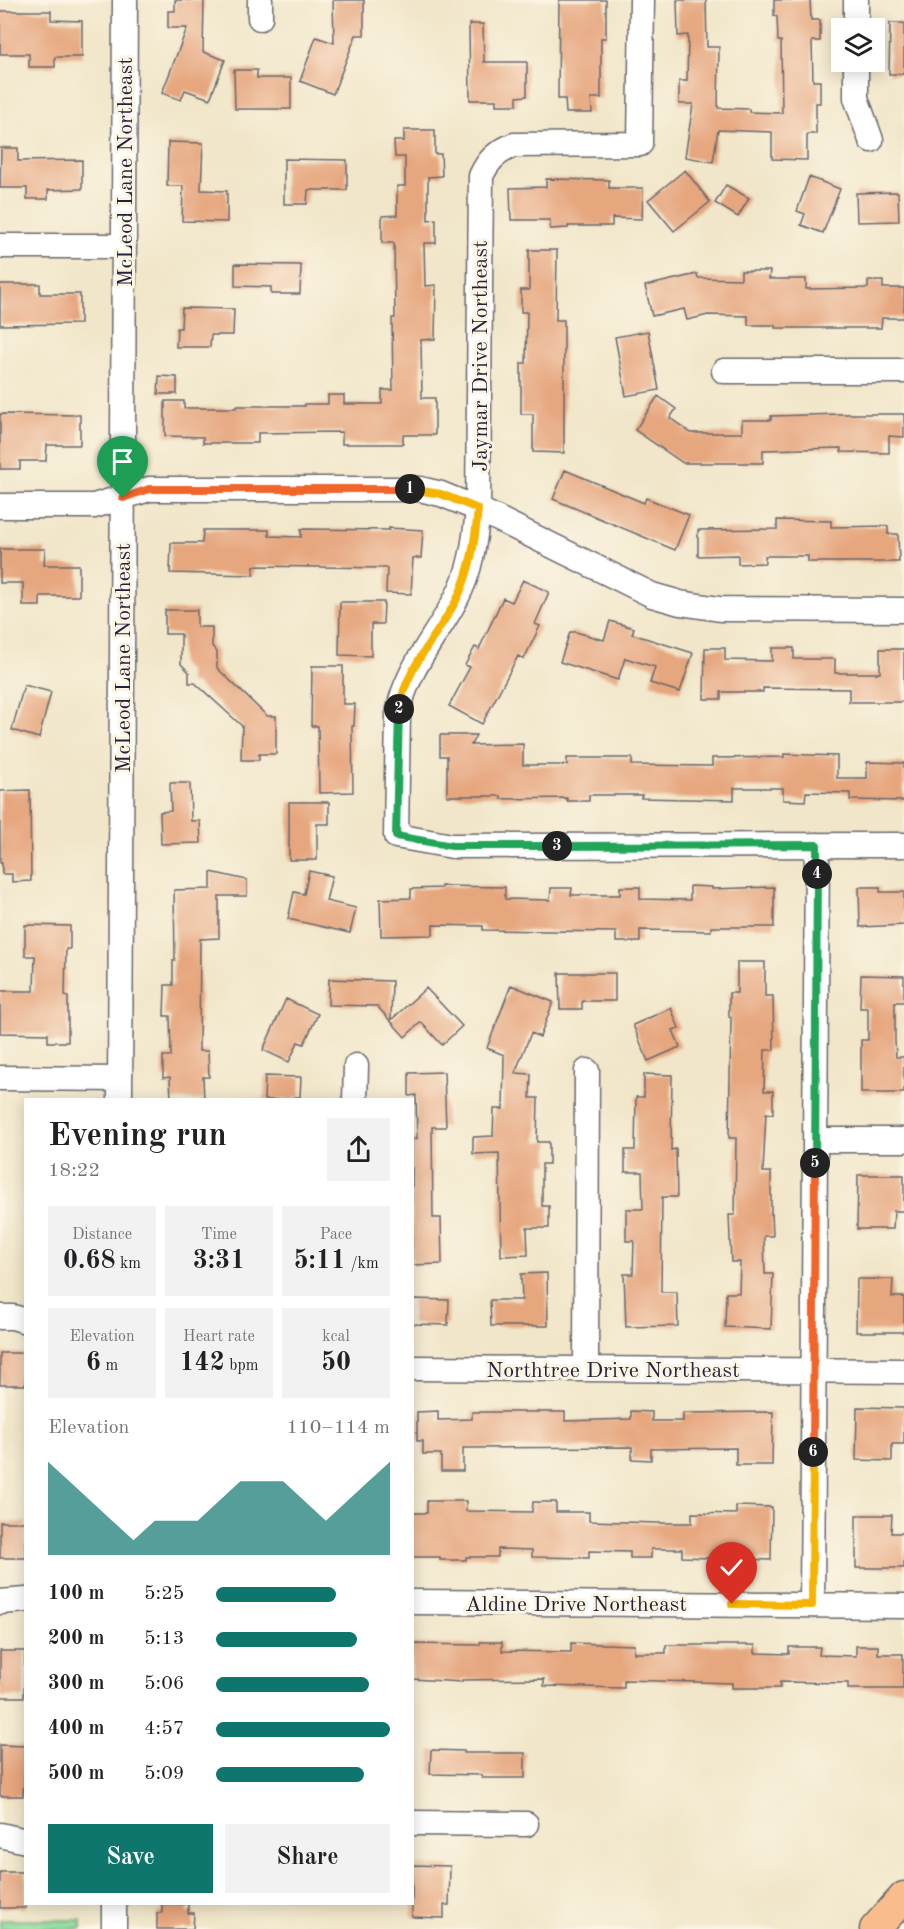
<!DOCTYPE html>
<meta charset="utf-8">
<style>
:root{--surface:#fff;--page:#f2f2f2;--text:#202124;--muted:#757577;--accent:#0f766e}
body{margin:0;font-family:"Old Standard TT",serif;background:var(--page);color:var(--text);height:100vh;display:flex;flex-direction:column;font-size:22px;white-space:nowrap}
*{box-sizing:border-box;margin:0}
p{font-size:20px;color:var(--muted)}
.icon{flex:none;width:33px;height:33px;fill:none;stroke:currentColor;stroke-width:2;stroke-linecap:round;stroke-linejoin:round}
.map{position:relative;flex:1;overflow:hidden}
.side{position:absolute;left:24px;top:1098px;width:390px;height:807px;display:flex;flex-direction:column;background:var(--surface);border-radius:0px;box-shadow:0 3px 15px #0003}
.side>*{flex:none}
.fabs{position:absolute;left:831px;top:18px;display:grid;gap:12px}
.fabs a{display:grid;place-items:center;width:54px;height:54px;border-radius:0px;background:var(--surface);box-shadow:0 3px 15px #0003;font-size:30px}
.pin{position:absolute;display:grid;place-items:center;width:51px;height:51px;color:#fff;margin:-62px -26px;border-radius:50% 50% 50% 0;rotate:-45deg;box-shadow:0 0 6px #0007}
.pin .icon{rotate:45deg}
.km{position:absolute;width:30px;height:30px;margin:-15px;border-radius:50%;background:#222;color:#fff;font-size:16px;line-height:30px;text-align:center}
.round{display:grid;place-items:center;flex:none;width:63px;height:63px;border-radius:0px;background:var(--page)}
.summary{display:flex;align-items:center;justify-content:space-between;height:102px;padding:0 24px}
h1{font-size:33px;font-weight:800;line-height:45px}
.figures{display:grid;grid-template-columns:repeat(3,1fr);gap:9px;height:102px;padding:6px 24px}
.figures div{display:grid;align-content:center;border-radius:0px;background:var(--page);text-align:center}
.figures b{font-size:26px;font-weight:800}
.figures small{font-size:16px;font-weight:400}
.figures p{font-size:16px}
.chart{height:168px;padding:12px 24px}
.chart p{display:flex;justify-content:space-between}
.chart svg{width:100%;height:108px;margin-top:6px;fill:var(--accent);opacity:.7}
.button{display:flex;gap:12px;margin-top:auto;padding:12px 24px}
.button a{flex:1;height:69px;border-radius:0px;background:var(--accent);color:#fff;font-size:24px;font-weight:800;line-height:69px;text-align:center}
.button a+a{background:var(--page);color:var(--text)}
ul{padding:0 24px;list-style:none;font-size:20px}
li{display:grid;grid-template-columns:96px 72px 1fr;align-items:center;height:45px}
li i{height:15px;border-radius:8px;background:var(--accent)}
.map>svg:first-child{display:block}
.green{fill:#8bdb9a;stroke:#567e6a;stroke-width:1.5}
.building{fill:#e6a67e}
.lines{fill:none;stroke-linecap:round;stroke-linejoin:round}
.minor-casing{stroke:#6a676d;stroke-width:27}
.major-casing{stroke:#6a676d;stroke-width:33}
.minor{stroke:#fff;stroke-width:24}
.major{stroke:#fabc8b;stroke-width:30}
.split-1-casing{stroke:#fff;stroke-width:12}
.split-2-casing{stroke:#fff;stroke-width:12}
.split-3-casing{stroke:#fff;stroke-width:12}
.split-4-casing{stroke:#fff;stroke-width:12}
.split-5-casing{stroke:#fff;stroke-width:12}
.split-6-casing{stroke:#fff;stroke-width:12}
.split-7-casing{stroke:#fff;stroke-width:12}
.split-1{stroke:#f0652b;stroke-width:8}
.split-2{stroke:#f5b400;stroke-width:8}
.split-3{stroke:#22a559;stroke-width:8}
.split-4{stroke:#22a559;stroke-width:8}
.split-5{stroke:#22a559;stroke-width:8}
.split-6{stroke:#f0652b;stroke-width:8}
.split-7{stroke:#f5b400;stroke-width:8}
.labels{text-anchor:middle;stroke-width:6;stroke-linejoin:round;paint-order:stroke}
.street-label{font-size:22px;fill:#22223b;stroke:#fcf5e5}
</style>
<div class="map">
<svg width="904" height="1929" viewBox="0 0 904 1929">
<rect width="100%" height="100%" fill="#fcf5e5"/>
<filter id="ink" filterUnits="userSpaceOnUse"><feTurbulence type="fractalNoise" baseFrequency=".0167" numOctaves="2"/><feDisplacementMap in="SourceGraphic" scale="12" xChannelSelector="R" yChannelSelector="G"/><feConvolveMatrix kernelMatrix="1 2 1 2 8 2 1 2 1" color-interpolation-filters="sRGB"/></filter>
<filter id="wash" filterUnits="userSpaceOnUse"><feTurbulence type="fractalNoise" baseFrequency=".008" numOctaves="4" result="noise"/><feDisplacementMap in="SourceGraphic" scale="24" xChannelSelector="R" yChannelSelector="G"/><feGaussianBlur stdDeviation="1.35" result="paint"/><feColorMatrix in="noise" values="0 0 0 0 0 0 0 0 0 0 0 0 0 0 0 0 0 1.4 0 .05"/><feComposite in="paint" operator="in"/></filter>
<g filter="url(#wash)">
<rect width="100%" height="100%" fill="#f1e6c9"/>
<path class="green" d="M 0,1920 L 81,1920 L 81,1929 L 0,1929 Z"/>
<g id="blocks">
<path class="building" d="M 175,0 L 204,0 L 203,52 L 225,60 L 210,99 L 185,90 L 181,100 L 162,93 L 187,28 L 168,28 L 168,11 L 175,11 Z
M 333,0 L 364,0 L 364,35 L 356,35 L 333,94 L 300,81 L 316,37 L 334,43 Z
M 559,0 L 606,0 L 606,38 L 601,38 L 601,98 L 591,98 L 592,113 L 566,113 L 565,99 L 558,99 Z
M 677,0 L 706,0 L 707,47 L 719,47 L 718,108 L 749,109 L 749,112 L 782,113 L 781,41 L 778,41 L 777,16 L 774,16 L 774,0 L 810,0 L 811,20 L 820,20 L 820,41 L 812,41 L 813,81 L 820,81 L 820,103 L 816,103 L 816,134 L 807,134 L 807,160 L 772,159 L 772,132 L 718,130 L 713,162 L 685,157 L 693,104 L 679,104 L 679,81 L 687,81 L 688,35 L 678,36 Z
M 0,11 L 51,11 L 51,20 L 82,21 L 82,57 L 55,57 L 55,67 L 29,67 L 29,54 L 0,54 Z
M 890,23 L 904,23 L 904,74 L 889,74 Z
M 469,24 L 483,24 L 484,62 L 527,62 L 527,96 L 517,97 L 517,105 L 496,105 L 496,100 L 470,100 Z
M 234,70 L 257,70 L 257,78 L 291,78 L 291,109 L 235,109 Z
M 404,130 L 435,130 L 435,154 L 441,154 L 442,176 L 428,177 L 428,220 L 436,219 L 436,243 L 424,243 L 425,286 L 436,285 L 435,339 L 421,340 L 422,398 L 435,398 L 435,435 L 403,435 L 403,444 L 342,444 L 342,432 L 258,433 L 258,443 L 203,443 L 203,437 L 165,436 L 165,401 L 184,401 L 184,408 L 236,408 L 236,406 L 305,406 L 305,404 L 328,404 L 328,395 L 344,395 L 344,404 L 382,404 L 382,390 L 393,390 L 392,318 L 395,318 L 394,243 L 382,243 L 382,216 L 397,215 L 397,186 L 405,186 L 405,157 L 395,157 L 394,141 L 404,141 Z
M 168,142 L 203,143 L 201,190 L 227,191 L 227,222 L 182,221 L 183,186 L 167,186 Z
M 1,148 L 18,148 L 18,161 L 82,160 L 82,189 L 48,190 L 48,199 L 27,199 L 27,188 L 0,188 Z
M 284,159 L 347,160 L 347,190 L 308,190 L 307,204 L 284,204 Z
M 685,170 L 710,202 L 674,231 L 648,200 Z
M 809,177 L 840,189 L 823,233 L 801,225 L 805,214 L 797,211 Z
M 546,179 L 609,180 L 609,188 L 643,188 L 642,219 L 612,218 L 612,226 L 568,226 L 568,228 L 550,229 L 550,220 L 511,220 L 510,188 L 546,187 Z
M 726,185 L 749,198 L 738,217 L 715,203 Z
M 898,192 L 899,221 L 857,222 L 856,193 Z
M 529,250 L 557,250 L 556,320 L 564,320 L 564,453 L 533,452 L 533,414 L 521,414 L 521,363 L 526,363 L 527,312 L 521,312 L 521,290 L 529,290 Z
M 235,264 L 301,265 L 300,294 L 271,294 L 271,287 L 235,286 Z
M 741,271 L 770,271 L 769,279 L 806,279 L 806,289 L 868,288 L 868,281 L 883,281 L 883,288 L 904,288 L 904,318 L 882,318 L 881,328 L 775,328 L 775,325 L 748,325 L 748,316 L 708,315 L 687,320 L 684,309 L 652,316 L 645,286 L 697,274 L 698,278 L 741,279 Z
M 0,284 L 40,284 L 40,294 L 80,294 L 80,324 L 0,325 Z
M 182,308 L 234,309 L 233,335 L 211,335 L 210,347 L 176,347 L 177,328 L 181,328 Z
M 648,331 L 659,390 L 626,396 L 615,337 Z
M 159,376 L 177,377 L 177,394 L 158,394 Z
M 658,396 L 676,409 L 670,418 L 691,433 L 742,433 L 742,420 L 771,420 L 771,416 L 842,414 L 904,414 L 904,437 L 889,436 L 889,453 L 841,452 L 841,448 L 763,450 L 763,463 L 683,463 L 635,430 Z
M 0,414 L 80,415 L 80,445 L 47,445 L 46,461 L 20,461 L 20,469 L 0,469 Z
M 565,470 L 644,503 L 646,498 L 689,515 L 675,550 L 553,499 Z
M 777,520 L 831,521 L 831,527 L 888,526 L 888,534 L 898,534 L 899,562 L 808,562 L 808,556 L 765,556 L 765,563 L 738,564 L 738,555 L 698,556 L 698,530 L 777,529 Z
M 389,528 L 423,530 L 421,558 L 413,558 L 411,594 L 386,593 L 387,568 L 254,566 L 254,575 L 170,573 L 171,543 L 202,543 L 203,530 L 269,530 L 269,536 L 301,537 L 301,529 L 389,530 Z
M 0,549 L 45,549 L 44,565 L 79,565 L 79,596 L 40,596 L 40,606 L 23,606 L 23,583 L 0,583 Z
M 523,580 L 549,592 L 535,624 L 540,626 L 524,659 L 518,656 L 482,724 L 449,706 L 470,667 L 465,665 L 475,647 L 479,649 L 503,598 L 512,602 Z
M 340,602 L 384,602 L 383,624 L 371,624 L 371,656 L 339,655 Z
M 165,610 L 197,610 L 197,627 L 212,627 L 212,646 L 217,652 L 217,668 L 267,716 L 276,716 L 276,754 L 259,754 L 259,760 L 241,760 L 242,726 L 195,683 L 189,683 L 189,672 L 181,664 L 181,634 L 165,634 Z
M 610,621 L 634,628 L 632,634 L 693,653 L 680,692 L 650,683 L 655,667 L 625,658 L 618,680 L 560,662 L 570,632 L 576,632 L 604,640 Z
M 705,648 L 725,648 L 725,660 L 772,661 L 772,648 L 794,648 L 794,659 L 835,659 L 835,673 L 880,673 L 880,649 L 904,649 L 904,702 L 849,702 L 849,689 L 763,688 L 763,692 L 721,692 L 721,699 L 704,699 Z
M 312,666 L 343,666 L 343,704 L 355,704 L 354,726 L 352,726 L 353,792 L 319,793 L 318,726 L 311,726 Z
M 24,685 L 51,692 L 39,738 L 12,730 Z
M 440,735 L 476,735 L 471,745 L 523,744 L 523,765 L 567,765 L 567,758 L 632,758 L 632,765 L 712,766 L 712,758 L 784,757 L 784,754 L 837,756 L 837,778 L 867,778 L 867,762 L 904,763 L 904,801 L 850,800 L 850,793 L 806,792 L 805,801 L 783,800 L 783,788 L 734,788 L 734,800 L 641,798 L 642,795 L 589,795 L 589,801 L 567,801 L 567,798 L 501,799 L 501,796 L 447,796 L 447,756 L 440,756 Z
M 170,783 L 190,783 L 191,821 L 200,821 L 201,843 L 161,844 L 160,812 L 171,811 Z
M 30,790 L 31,881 L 12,882 L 12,874 L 2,874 L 2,863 L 0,863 L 0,791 Z
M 289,802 L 329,802 L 329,824 L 317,824 L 317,860 L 289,860 Z
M 309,871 L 332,876 L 326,901 L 356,908 L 350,933 L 288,919 L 294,892 L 304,894 Z
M 211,872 L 247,880 L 247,896 L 219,896 L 219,938 L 200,939 L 199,1051 L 208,1051 L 209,1077 L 203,1077 L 204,1100 L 171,1100 L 170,1077 L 163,1078 L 163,1056 L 171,1056 L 170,1016 L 164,1016 L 165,985 L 173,985 L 173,960 L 175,960 L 174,890 L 211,889 Z
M 441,886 L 505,887 L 505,899 L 550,900 L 551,888 L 572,888 L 571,895 L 620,895 L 620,887 L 640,887 L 640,899 L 690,900 L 690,886 L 712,887 L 712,889 L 774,887 L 774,927 L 711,927 L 711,931 L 640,930 L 640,942 L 616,942 L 616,932 L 483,930 L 483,926 L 433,925 L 433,935 L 381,936 L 380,899 L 411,898 L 411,889 L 441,888 Z
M 859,887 L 880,887 L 880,892 L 904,892 L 904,925 L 860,927 Z
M 25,925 L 70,926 L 70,949 L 66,949 L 65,996 L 68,997 L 68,1042 L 48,1042 L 48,1034 L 0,1033 L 0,991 L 34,991 L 35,956 L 25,956 Z
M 737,962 L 765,962 L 765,996 L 773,996 L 774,1050 L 765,1050 L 764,1091 L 773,1091 L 773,1114 L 766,1113 L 763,1172 L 771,1172 L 771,1214 L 772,1214 L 773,1236 L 764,1236 L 765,1274 L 773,1274 L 771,1329 L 725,1327 L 726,1293 L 739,1293 L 740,1262 L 731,1262 L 729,1215 L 735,1215 L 736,1138 L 729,1138 L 731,1017 L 729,1017 L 729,993 L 737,993 Z
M 559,973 L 615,973 L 615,1001 L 582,1001 L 582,1009 L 560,1009 Z
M 861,975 L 904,976 L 904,1002 L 895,1002 L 895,1040 L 896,1057 L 904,1057 L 904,1093 L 861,1093 L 861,1040 L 868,1040 L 868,1008 L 860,1008 Z
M 329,979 L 392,981 L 391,1020 L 426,988 L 462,1026 L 442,1045 L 421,1022 L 405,1037 L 377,1006 L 328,1005 Z
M 511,985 L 553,1002 L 540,1037 L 531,1033 L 515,1073 L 531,1074 L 530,1098 L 538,1098 L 537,1142 L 549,1142 L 549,1164 L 542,1164 L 542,1206 L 549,1206 L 549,1228 L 527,1228 L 528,1255 L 501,1256 L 499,1153 L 473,1154 L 473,1137 L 493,1136 L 494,1109 L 503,1109 L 504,1055 L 487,1048 Z
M 286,999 L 318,1014 L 304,1044 L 298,1042 L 289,1062 L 263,1050 Z
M 671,1008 L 679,1028 L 673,1030 L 680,1047 L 648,1061 L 633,1025 Z
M 444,1072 L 446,1127 L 432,1127 L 433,1218 L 441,1218 L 442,1264 L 412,1265 L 412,1139 L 417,1139 L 416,1095 L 409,1096 L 409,1073 Z
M 644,1074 L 672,1075 L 671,1150 L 676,1149 L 677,1197 L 662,1197 L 661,1292 L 677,1292 L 678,1326 L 626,1327 L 624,1274 L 633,1274 L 634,1241 L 626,1241 L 626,1209 L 643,1209 L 642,1172 L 625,1172 L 625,1150 L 635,1150 L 636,1097 L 644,1097 Z
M 265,1076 L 301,1077 L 300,1097 L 294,1097 L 294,1100 L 264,1100 Z
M 858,1175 L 904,1175 L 904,1211 L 894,1211 L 893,1229 L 857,1229 Z
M 547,1273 L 548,1326 L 491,1326 L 490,1300 L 522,1300 L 521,1274 Z
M 857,1279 L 893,1279 L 892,1297 L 904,1297 L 904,1332 L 856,1332 Z
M 412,1299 L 449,1300 L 448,1325 L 412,1324 Z
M 0,1353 L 25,1353 L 26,1385 L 0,1385 Z
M 857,1407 L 904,1408 L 904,1444 L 892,1444 L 892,1461 L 856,1460 Z
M 438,1411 L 438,1420 L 472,1419 L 472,1412 L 565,1412 L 565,1421 L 631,1419 L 631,1411 L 652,1412 L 652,1421 L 683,1421 L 683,1413 L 773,1412 L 772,1465 L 736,1465 L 736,1448 L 651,1449 L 651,1460 L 632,1459 L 632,1447 L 463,1448 L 463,1471 L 441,1471 L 441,1454 L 423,1454 L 423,1441 L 417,1441 L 417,1412 Z
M 427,1501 L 466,1501 L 466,1511 L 532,1512 L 533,1502 L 556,1502 L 556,1512 L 589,1512 L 589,1521 L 658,1523 L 692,1523 L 692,1513 L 736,1514 L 736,1506 L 772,1507 L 771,1560 L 682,1557 L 682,1549 L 651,1549 L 651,1558 L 630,1558 L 630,1552 L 589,1551 L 589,1558 L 532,1557 L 532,1550 L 498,1549 L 498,1557 L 466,1557 L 466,1560 L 440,1560 L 440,1557 L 412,1557 L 412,1513 L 427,1513 Z
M 856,1515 L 892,1515 L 891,1533 L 904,1533 L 904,1568 L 856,1568 Z
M 0,1522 L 26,1522 L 26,1558 L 0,1558 Z
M 480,1642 L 502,1642 L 502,1651 L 571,1652 L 571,1643 L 634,1645 L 634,1653 L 666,1653 L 666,1645 L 755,1645 L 755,1653 L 789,1654 L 789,1647 L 820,1647 L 819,1655 L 856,1656 L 856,1646 L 878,1646 L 878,1654 L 903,1654 L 903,1689 L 848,1689 L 848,1683 L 780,1682 L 780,1688 L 732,1688 L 732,1683 L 624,1680 L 624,1688 L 544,1686 L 544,1679 L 462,1680 L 462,1682 L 412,1679 L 412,1644 L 480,1645 Z
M 0,1651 L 25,1651 L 24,1697 L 0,1697 Z
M 0,1745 L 26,1746 L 23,1796 L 0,1796 Z
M 431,1750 L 464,1751 L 464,1753 L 525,1753 L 525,1778 L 482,1778 L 482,1775 L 430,1774 Z
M 412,1865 L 450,1866 L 449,1905 L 444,1905 L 444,1918 L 412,1917 Z
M 0,1872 L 26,1872 L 26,1908 L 0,1908 Z
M 162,1904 L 188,1904 L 188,1913 L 194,1913 L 193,1929 L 157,1929 L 157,1913 L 162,1913 Z"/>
</g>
</g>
<g filter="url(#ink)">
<use href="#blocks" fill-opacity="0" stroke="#6a676d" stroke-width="1.5"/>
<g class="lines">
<g class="minor-casing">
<path id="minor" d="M 260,0 L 260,18
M 642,0 L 640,144 L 514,145 C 497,152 489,159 481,176 L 478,509 C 475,541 471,571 456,599 C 436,637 405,671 398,714 L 396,836 L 452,846 L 904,845
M 856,0 L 856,28
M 856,62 L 856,98 L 871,140
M 0,246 L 124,246
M 724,371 L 904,371
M 0,506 L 94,506 L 149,489 L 420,489 L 441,494 L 478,509 L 652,595 L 680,603 L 720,609 L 904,610
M 0,1078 L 120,1079
M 120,1100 L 125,0
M 355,1100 L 356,1066
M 815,1140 L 904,1140
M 0,1317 L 13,1317 L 26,1321
M 412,1368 L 904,1371
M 586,1369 L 587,1071
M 0,1602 L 26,1600
M 412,1602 L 904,1606
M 812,1605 L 817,845
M 412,1823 L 526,1824
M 0,1835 L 26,1841
M 114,1904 L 114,1929"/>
</g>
<g class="major-casing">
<path id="major" d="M 875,1929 L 904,1897"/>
</g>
<use href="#minor" class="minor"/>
<use href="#major" class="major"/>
</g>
</g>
<g class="lines" filter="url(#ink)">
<g class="split-1-casing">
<path id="split-1" d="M 123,498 L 149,489 L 410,489"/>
</g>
<g class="split-2-casing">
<path id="split-2" d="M 399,709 C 406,668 438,635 457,599 C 471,570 475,541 478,509 L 441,494 L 410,489"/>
</g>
<g class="split-3-casing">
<path id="split-3" d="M 399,709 L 396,836 L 452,846 L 557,846"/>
</g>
<g class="split-4-casing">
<path id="split-4" d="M 557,846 L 817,845 L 817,874"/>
</g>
<g class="split-5-casing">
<path id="split-5" d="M 815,1163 L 817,874"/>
</g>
<g class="split-6-casing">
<path id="split-6" d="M 813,1452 L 815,1163"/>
</g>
<g class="split-7-casing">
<path id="split-7" d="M 732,1604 L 812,1605 L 813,1452"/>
</g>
<use href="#split-1" class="split-1"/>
<use href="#split-2" class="split-2"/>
<use href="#split-3" class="split-3"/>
<use href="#split-4" class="split-4"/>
<use href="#split-5" class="split-5"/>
<use href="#split-6" class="split-6"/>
<use href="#split-7" class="split-7"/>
</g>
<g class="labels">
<g class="street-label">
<text transform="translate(124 172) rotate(-90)" y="8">McLeod Lane Northeast</text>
<text transform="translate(479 356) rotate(-90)" y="8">Jaymar Drive Northeast</text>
<text transform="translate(122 658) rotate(-90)" y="8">McLeod Lane Northeast</text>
<text x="613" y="1377">Northtree Drive Northeast</text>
<text x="576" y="1611">Aldine Drive Northeast</text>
</g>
</g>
</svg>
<div class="fabs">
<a><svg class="icon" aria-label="layers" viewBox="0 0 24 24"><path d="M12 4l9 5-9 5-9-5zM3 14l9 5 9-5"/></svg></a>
</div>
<div class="pin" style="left:123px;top:498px;background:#1e9e55"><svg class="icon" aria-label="arrive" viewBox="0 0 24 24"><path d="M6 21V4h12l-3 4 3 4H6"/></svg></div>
<div class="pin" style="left:732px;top:1604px;background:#d93025"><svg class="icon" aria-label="check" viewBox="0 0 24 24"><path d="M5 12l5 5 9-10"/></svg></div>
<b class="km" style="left:410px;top:489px">1</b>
<b class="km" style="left:399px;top:709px">2</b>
<b class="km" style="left:557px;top:846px">3</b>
<b class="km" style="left:817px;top:874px">4</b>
<b class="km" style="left:815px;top:1163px">5</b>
<b class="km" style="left:813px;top:1452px">6</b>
<section class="side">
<div class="summary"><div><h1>Evening run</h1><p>18:22</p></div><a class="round"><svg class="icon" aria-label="share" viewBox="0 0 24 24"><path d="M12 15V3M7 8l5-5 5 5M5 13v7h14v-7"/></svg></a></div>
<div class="figures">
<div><p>Distance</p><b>0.68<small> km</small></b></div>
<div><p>Time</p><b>3:31</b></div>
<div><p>Pace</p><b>5:11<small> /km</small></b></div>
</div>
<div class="figures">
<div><p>Elevation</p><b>6<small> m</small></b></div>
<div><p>Heart rate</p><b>142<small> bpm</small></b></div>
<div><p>kcal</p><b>50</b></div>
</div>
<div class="chart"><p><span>Elevation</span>110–114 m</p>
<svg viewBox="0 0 160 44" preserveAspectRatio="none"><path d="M0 44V6L10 14L20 22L30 30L40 38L50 30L60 30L70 30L80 22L90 14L100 14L110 14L120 22L130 30L140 22L150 14L160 6V44z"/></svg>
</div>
<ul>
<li><b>100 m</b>5:25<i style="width:69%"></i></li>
<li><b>200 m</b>5:13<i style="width:81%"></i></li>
<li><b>300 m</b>5:06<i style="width:88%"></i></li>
<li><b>400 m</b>4:57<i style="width:100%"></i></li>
<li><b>500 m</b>5:09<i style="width:85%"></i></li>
</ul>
<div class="button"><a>Save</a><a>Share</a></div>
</section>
</div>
